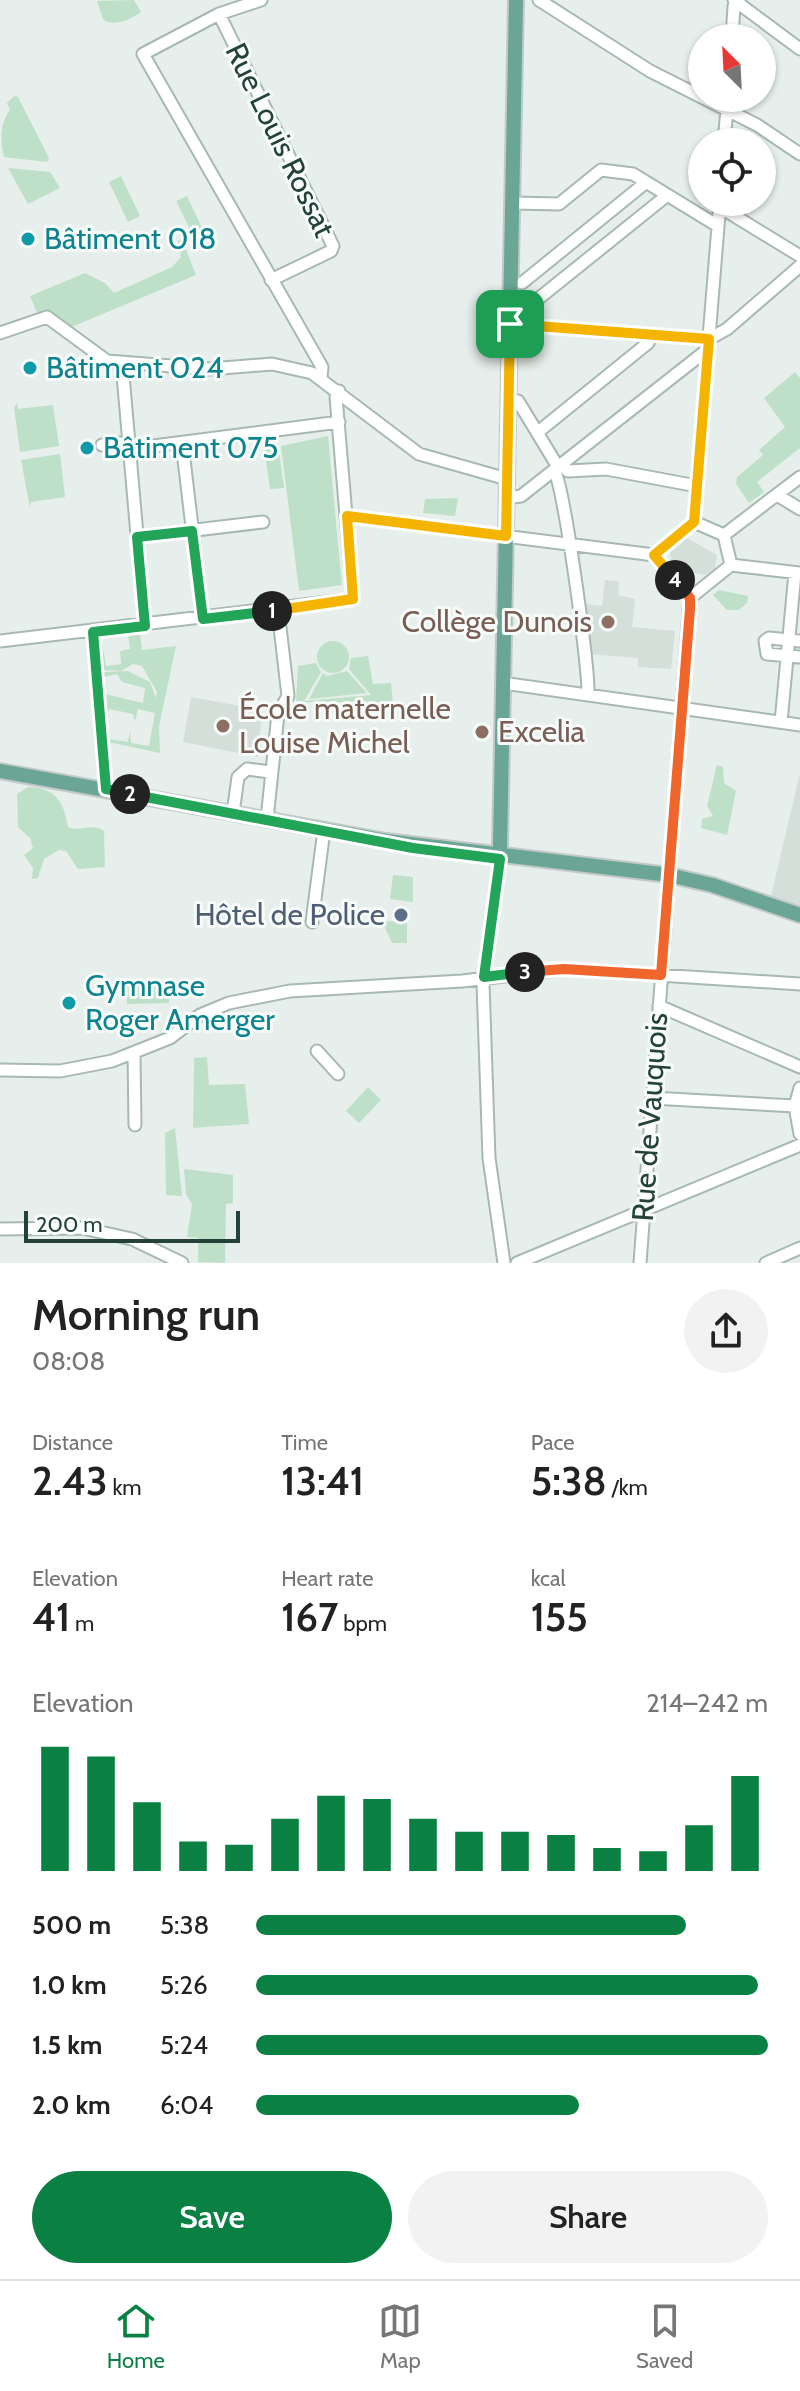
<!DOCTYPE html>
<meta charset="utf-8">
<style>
:root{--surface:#fff;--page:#f2f2f2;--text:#222;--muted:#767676;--line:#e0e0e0;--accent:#0b8043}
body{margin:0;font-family:Cabin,sans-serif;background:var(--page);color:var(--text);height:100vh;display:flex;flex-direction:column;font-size:30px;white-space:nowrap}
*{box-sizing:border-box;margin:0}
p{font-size:26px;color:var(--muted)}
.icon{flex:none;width:44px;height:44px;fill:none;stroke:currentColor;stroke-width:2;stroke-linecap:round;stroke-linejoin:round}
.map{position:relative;height:1263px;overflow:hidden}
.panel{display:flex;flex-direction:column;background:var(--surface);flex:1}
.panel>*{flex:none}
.needle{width:52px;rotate:336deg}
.tools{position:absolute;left:688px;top:24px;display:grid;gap:16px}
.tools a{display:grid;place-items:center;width:88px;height:88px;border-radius:50%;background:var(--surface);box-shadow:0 2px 6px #0004;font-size:40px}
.scale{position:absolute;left:24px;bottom:20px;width:216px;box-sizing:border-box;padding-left:8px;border:4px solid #24423a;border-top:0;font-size:22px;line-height:28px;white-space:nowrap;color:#24423a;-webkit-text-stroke:6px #f7fbf9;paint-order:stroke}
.pin{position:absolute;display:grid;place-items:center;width:68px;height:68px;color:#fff;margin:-34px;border-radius:16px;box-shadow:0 4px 12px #0006}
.km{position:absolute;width:40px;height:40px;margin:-20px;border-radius:50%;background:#222;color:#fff;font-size:22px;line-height:40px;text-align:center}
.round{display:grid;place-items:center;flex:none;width:84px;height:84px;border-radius:42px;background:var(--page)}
.headline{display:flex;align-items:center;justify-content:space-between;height:136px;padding:0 32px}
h1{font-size:44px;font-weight:600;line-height:60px}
.metrics{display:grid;grid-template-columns:repeat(3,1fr);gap:12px;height:136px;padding:8px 32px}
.metrics div{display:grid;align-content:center}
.metrics b{font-size:40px;font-weight:600}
.metrics small{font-size:22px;font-weight:400}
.metrics p{font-size:22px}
.chart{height:224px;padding:16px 32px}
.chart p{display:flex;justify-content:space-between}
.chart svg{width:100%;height:144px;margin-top:8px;stroke:var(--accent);stroke-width:6}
.cta{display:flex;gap:16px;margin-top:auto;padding:16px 32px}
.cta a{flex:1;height:92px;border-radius:48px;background:var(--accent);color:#fff;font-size:32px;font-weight:600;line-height:92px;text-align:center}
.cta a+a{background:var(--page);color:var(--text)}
ul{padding:0 32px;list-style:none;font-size:26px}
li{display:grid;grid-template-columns:128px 96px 1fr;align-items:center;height:60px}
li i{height:20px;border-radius:10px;background:var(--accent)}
.menu{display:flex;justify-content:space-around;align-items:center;height:112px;border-top:2px solid var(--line);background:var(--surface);font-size:22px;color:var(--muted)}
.menu a{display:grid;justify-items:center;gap:4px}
.menu .active{color:var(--accent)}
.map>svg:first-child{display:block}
.built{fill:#d4dfda}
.green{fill:#bfe0c8}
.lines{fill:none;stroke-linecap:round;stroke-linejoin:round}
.minor-casing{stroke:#a8b8b2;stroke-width:15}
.major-casing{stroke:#c2cac8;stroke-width:18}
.minor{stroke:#fff;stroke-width:11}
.major{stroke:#6aa596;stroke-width:14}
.split-1-casing{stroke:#fff;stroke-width:16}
.split-2-casing{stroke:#fff;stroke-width:16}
.split-3-casing{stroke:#fff;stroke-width:16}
.split-4-casing{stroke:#fff;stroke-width:16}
.split-5-casing{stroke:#fff;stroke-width:16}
.split-1{stroke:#f5b400;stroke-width:10}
.split-2{stroke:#22a559;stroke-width:10}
.split-3{stroke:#22a559;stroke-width:10}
.split-4{stroke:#f0652b;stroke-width:10}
.split-5{stroke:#f5b400;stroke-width:10}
.culture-dot{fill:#0f9aa8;stroke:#f7fbf9;stroke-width:3}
.education-dot{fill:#8d6e63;stroke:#f7fbf9;stroke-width:3}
.service-dot{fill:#5c6f8a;stroke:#f7fbf9;stroke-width:3}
.labels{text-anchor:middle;stroke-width:6;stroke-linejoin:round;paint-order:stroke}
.street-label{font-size:30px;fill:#24423a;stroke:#f7fbf9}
.culture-label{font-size:30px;fill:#0d838f;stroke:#f7fbf9;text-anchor:start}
.education-label{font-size:30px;fill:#785e54;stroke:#f7fbf9;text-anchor:start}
.service-label{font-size:30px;fill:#4e5e75;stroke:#f7fbf9;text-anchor:end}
</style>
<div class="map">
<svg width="800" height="1263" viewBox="0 0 800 1263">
<rect width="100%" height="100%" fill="#e6efeb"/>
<path class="built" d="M 687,538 L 717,555 L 715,568 L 706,575 L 680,571 L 671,560 L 670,552 Z
M 605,580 L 619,581 L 618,595 L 635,599 L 632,627 L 675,631 L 671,669 L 638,667 L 638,658 L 588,654 L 586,604 L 602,606 Z
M 191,697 L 262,710 L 258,757 L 183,742 Z
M 800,773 L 800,907 L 771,896 Z"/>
<path class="green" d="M 134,0 L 141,12 C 132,19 112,28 103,19 L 97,1 Z
M 14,96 L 18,97 L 49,158 L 47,162 L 4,157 C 0,141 0,123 10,110 L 7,103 Z
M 8,168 L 50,172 L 60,188 L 28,204 Z
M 121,176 L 140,216 L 128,222 L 109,182 Z
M 187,196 L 204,232 L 183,242 L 196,275 L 69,328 L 49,311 L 38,315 L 30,296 L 85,273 L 105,283 L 114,293 L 172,267 L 181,257 L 178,241 L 185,237 L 189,227 L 176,201 Z
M 795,372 L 800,378 L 800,448 L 757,482 L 764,492 L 749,503 L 736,484 L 737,477 L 763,455 L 759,450 L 785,427 L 764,398 Z
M 17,403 L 18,409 L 53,405 L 59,446 L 20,452 L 14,408 Z
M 328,436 L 342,585 L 299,591 L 281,446 Z
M 278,444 L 284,488 L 270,489 L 264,446 Z
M 60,454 L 65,497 L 31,502 L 30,508 L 21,460 Z
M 458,498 L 455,516 L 423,513 L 425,499 Z
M 719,590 L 748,596 L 747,603 L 739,610 L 727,610 L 713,595 Z
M 140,633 L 142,650 L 176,646 L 159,726 L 160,753 L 108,742 L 108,739 L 128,742 L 130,731 L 131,743 L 149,746 L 155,713 L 138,709 L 135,721 L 133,714 L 109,709 L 107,715 L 105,694 L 143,703 L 145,688 L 122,682 L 117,674 L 104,677 L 104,672 L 128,671 L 150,682 L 156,698 L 157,692 L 142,666 L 133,664 L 121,671 L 104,670 L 101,637 L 106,666 L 121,664 L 120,651 L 130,649 L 128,635 Z
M317 657a16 16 0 1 1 32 0a16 16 0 1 1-32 0Z
M 368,656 L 373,684 L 391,683 L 393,703 L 296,702 L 298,666 L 316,663 L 321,672 L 304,701 L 371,695 L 349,669 L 351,658 Z
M 347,671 L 367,693 L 309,699 L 323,673 L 327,676 Z
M 717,765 L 723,767 L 724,783 L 736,791 L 727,835 L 701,828 L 702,819 L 713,816 L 707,806 Z
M 28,787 C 56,787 64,803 68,827 C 81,833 92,822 104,831 L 105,867 L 78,869 L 66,851 L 59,850 L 44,859 L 38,878 L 32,879 L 33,868 L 24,855 L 33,848 L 30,838 L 18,827 L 17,794 Z
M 393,875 L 413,877 L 413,902 L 390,899 Z
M 382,921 L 407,922 L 407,943 L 392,943 Z
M 169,981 L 169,1003 L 127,1004 L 126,982 Z
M 207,1057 L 209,1085 L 245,1084 L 249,1124 L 193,1128 L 194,1058 Z
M 368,1087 L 381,1100 L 359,1123 L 346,1111 Z
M 175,1128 L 182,1196 L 166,1195 L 165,1133 Z
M 184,1169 L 233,1175 L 233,1203 L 226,1204 L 225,1263 L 198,1262 L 198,1238 L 187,1237 L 192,1204 L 186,1194 Z"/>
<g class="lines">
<g class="minor-casing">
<path id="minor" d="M 261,0 L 219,14 L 143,54 L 322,367 L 321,377
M 539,0 L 650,71 L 757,125 L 800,154
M 734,0 L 800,49
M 219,14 L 333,246 L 331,251 L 271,280
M 732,38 L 734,6 L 739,0
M 724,142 L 728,98
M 513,203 L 559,204 L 601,170 L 633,174 L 718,226
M 720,207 L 800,256
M 522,283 L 644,184
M 510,313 L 523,311 L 665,197
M 510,324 L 709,339 L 727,329 L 800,266
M 0,333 L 47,317 L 107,361 L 210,369 L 272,364 L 312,373 L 419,454 L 507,479
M 122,364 L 145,626
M 509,400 L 518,401 L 558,467
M 538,432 L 648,343 L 651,335
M 182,443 L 203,619
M 102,445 L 119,443
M 130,449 L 339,422
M 561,465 L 568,471 L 606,469 L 697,486
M 554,470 C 564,484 589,669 588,694
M 777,495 L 800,509
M 506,498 L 521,496 L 707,350
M 347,516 L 654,555
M 694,522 L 720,202
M 694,522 L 724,535
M 724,535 L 800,477
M 724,535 L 731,565
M 137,537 L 263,522
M 654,555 L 690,598
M 654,555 L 694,522
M 731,565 L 800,573
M 690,598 L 731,565
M 93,632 L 106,789
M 0,641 L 353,599 L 336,397 L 339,391
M 800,641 L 769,638 L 765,641 L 767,654 L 800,657
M 503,683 L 800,725
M 781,722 L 795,573
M 233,813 L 238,777 L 247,769 L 270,772
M 267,819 L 278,714 L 288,696 L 278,610
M 500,859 L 483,983 L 489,1158 L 504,1263
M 312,922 L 324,830
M 659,1006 L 800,1067
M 317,1051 L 338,1074
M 134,1054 L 135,1125
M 0,1070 L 60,1071 L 112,1061 L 170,1038 L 200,1015 L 229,1003 L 290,991 L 462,981 L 564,969 L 800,984
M 800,1088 L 795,1106 L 800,1134
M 652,1098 L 795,1106
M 0,1229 L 82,1228 L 132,1239 L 182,1263
M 517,1263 L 800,1145
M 640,1263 L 690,598
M 766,1263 L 800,1248"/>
</g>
<g class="major-casing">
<path id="major" d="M 0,771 L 386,841 L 669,875 L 712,885 L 800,915
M 500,847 L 516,0"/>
</g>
<use href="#minor" class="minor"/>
<use href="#major" class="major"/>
</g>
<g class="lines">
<g class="split-1-casing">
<path id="split-1" d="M 272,611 L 353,599 L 347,516 L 506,536 L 510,324"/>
</g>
<g class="split-2-casing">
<path id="split-2" d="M 130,794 L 106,789 L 93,632 L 145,626 L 137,537 L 192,531 L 203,619 L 272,611"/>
</g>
<g class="split-3-casing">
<path id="split-3" d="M 130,794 L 413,848 L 500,859 L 484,977 L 525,972"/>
</g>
<g class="split-4-casing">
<path id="split-4" d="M 525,972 L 564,969 L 661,975 L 690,609 L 690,598 L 675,580"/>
</g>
<g class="split-5-casing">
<path id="split-5" d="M 510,324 L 709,339 L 694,522 L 654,555 L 675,580"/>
</g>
<use href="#split-1" class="split-1"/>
<use href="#split-2" class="split-2"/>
<use href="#split-3" class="split-3"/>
<use href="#split-4" class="split-4"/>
<use href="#split-5" class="split-5"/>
</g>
<g class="culture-dot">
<circle cx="28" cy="239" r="8"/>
<circle cx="30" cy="368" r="8"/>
<circle cx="87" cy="448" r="8"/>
<circle cx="69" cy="1003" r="8"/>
</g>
<g class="education-dot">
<circle cx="608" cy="622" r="8"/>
<circle cx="223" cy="726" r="8"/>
<circle cx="482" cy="732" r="8"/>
</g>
<circle class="service-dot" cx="401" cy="915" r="8"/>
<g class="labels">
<g class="street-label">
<text transform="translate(280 140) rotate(64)" y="10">Rue Louis Rossat</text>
<text transform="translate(650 1117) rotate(-86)" y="10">Rue de Vauquois</text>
</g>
<g class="culture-label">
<text x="44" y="249">Bâtiment 018</text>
<text x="46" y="378">Bâtiment 024</text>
<text x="103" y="458">Bâtiment 075</text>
<text x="85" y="996">Gymnase<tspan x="85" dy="34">Roger Amerger</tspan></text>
</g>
<g class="education-label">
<text x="592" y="632" text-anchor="end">Collège Dunois</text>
<text x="239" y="719">École maternelle<tspan x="239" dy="34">Louise Michel</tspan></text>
<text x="498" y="742">Excelia</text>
</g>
<g class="service-label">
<text x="385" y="925">Hôtel de Police</text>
</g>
</g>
</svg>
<div class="tools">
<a><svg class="needle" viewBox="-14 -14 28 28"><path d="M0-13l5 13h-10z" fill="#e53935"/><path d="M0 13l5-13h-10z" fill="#767676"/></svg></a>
<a><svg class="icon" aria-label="locate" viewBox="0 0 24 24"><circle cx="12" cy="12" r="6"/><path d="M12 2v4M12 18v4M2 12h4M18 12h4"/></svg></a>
</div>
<div class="scale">200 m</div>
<div class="pin" style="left:510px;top:324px;background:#1e9e55"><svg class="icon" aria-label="arrive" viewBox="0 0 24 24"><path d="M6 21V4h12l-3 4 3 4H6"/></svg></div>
<b class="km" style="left:272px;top:611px">1</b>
<b class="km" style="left:130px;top:794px">2</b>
<b class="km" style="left:525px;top:972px">3</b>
<b class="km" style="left:675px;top:580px">4</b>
</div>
<section class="panel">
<div class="headline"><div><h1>Morning run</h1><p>08:08</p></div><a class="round"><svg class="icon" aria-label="share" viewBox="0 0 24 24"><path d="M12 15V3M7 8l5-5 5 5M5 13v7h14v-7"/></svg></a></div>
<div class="metrics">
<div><p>Distance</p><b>2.43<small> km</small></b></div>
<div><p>Time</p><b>13:41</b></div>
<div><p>Pace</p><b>5:38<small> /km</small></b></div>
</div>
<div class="metrics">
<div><p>Elevation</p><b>41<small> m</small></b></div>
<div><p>Heart rate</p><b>167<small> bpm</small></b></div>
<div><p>kcal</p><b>155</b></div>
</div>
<div class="chart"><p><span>Elevation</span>214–242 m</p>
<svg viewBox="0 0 160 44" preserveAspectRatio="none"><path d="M5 44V6M15 44V9M25 44V23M35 44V35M45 44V36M55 44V28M65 44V21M75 44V22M85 44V28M95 44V32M105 44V32M115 44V33M125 44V37M135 44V38M145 44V30M155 44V15"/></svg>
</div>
<ul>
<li><b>500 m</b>5:38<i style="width:84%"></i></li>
<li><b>1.0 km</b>5:26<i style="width:98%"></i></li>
<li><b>1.5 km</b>5:24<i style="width:100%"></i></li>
<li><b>2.0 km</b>6:04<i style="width:63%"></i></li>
</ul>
<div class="cta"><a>Save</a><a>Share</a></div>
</section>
<nav class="menu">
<a class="active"><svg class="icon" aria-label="home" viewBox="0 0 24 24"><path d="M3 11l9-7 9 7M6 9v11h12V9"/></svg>Home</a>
<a><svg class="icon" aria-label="map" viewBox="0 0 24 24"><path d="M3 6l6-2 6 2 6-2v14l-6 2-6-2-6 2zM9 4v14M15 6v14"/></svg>Map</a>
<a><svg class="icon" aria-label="saved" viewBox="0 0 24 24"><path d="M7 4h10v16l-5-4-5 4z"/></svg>Saved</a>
</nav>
